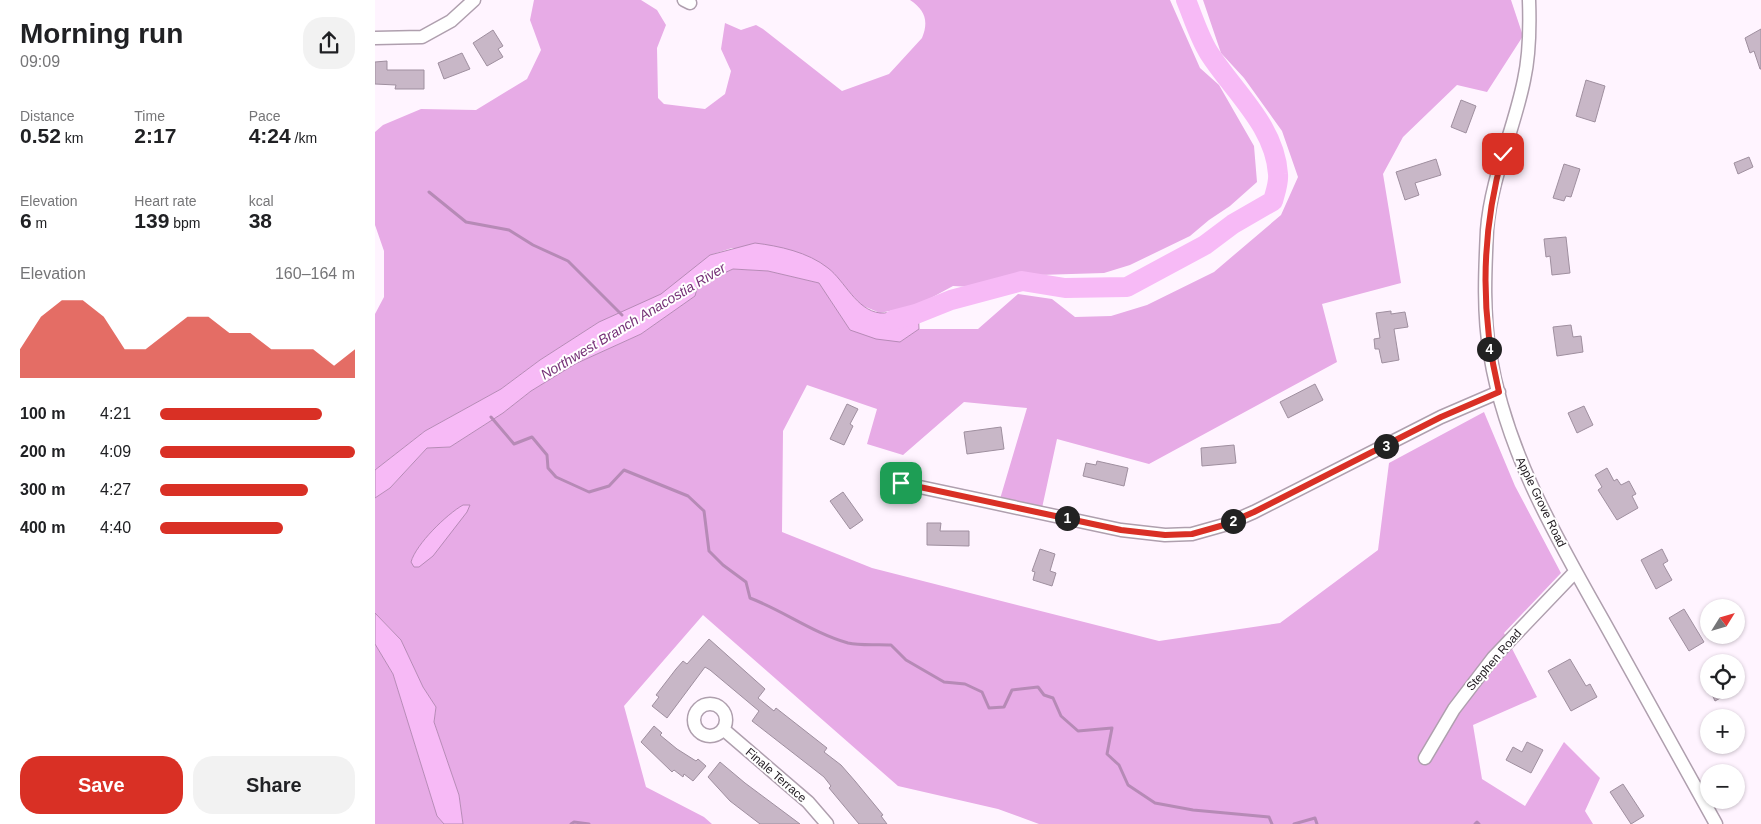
<!DOCTYPE html>
<meta charset="utf-8">
<style>
:root{--surface:#fff;--page:#f2f2f2;--text:#202124;--muted:#757577;--accent:#d93025}
body{margin:0;font-family:Arial,sans-serif;background:var(--page);color:var(--text);height:100vh;display:flex;flex-direction:column;font-size:19px;white-space:nowrap}
*{box-sizing:border-box;margin:0}
p{font-size:16px;color:var(--muted)}
.icon{flex:none;width:28px;height:28px;fill:none;stroke:currentColor;stroke-width:2;stroke-linecap:round;stroke-linejoin:round}
.map{position:relative;flex:1;overflow:hidden}
.details{display:flex;flex-direction:column;background:var(--surface);width:375px}
.details>*{flex:none}
.needle{width:32px;rotate:53deg}
.controls{position:absolute;left:1325px;top:599px;display:grid;gap:10px}
.controls a{display:grid;place-items:center;width:45px;height:45px;border-radius:50%;background:var(--surface);box-shadow:0 1px 4px #0004;font-size:25px}
.pin{position:absolute;display:grid;place-items:center;width:42px;height:42px;color:#fff;margin:-21px;border-radius:10px;box-shadow:0 2px 8px #0006}
.km{position:absolute;width:25px;height:25px;margin:-12px;border-radius:50%;background:#222;color:#fff;font-size:14px;line-height:25px;text-align:center}
.round{display:grid;place-items:center;flex:none;width:52px;height:52px;border-radius:20px;background:var(--page)}
.summary{display:flex;align-items:center;justify-content:space-between;height:85px;padding:0 20px}
h1{font-size:28px;font-weight:800;line-height:38px}
.metrics{display:grid;grid-template-columns:repeat(3,1fr);gap:8px;height:85px;padding:5px 20px}
.metrics div{display:grid;align-content:center}
.metrics b{font-size:21px;font-weight:800}
.metrics small{font-size:14px;font-weight:400}
.metrics p{font-size:14px}
.chart{height:140px;padding:10px 20px}
.chart p{display:flex;justify-content:space-between}
.chart svg{width:100%;height:90px;margin-top:5px;fill:var(--accent);opacity:.7}
.primary-button{display:flex;gap:10px;margin-top:auto;padding:10px 20px}
.primary-button a{flex:1;height:58px;border-radius:20px;background:var(--accent);color:#fff;font-size:20px;font-weight:800;line-height:58px;text-align:center}
.primary-button a+a{background:var(--page);color:var(--text)}
ul{padding:0 20px;list-style:none;font-size:16px}
li{display:grid;grid-template-columns:80px 60px 1fr;align-items:center;height:38px}
li i{height:12px;border-radius:6px;background:var(--accent)}
main{display:flex;flex:1;min-height:0}
.map>svg:first-child{display:block}
.forest{fill:#e7abe6}
.water{fill:#f7baf6;stroke:#b68ab6}
.lines{fill:none;stroke-linecap:round;stroke-linejoin:round}
.stream{stroke:#b68ab6;stroke-width:3}
.river{stroke:#f7baf6;stroke-width:20}
.building{fill:#c8b7c7;stroke:#9f8f9f}
.minor-casing{stroke:#af9fae;stroke-width:15}
.minor{stroke:#fff;stroke-width:12}
.route-casing{stroke:#fff;stroke-width:10}
.route{stroke:#d93025;stroke-width:6}
.labels{text-anchor:middle;stroke-width:4;stroke-linejoin:round;paint-order:stroke}
.street-label{font-size:12px;fill:#1f191f;stroke:#fff}
.water-label{font-size:14px;font-style:italic;fill:#763177;stroke:#fff}
</style>
<main>
<section class="details">
<div class="summary"><div><h1>Morning run</h1><p>09:09</p></div><a class="round"><svg class="icon" aria-label="share" viewBox="0 0 24 24"><path d="M12 15V3M7 8l5-5 5 5M5 13v7h14v-7"/></svg></a></div>
<div class="metrics">
<div><p>Distance</p><b>0.52<small> km</small></b></div>
<div><p>Time</p><b>2:17</b></div>
<div><p>Pace</p><b>4:24<small> /km</small></b></div>
</div>
<div class="metrics">
<div><p>Elevation</p><b>6<small> m</small></b></div>
<div><p>Heart rate</p><b>139<small> bpm</small></b></div>
<div><p>kcal</p><b>38</b></div>
</div>
<div class="chart"><p><span>Elevation</span>160–164 m</p>
<svg viewBox="0 0 160 44" preserveAspectRatio="none"><path d="M0 44V30L10 14L20 6L30 6L40 14L50 30L60 30L70 22L80 14L90 14L100 22L110 22L120 30L130 30L140 30L150 38L160 30V44z"/></svg>
</div>
<ul>
<li><b>100 m</b>4:21<i style="width:83%"></i></li>
<li><b>200 m</b>4:09<i style="width:100%"></i></li>
<li><b>300 m</b>4:27<i style="width:76%"></i></li>
<li><b>400 m</b>4:40<i style="width:63%"></i></li>
</ul>
<div class="primary-button"><a>Save</a><a>Share</a></div>
</section>
<div class="map">
<svg width="1386" height="824" viewBox="0 0 1386 824">
<rect width="100%" height="100%" fill="#fff4ff"/>
<path class="forest" d="M 159,0 L 266,0 L 282,10 L 291,25 L 282,48 L 283,98 L 289,104 L 330,109 L 350,94 L 356,71 L 346,49 L 350,23 L 366,30 L 381,25 L 388,29 L 467,91 L 514,74 L 547,38 C 554,21 550,10 535,0 L 795,0 L 825,68 L 844,85 L 879,146 L 882,182 L 855,206 L 834,220 L 815,236 L 755,265 L 729,273 L 664,275 L 598,287 L 578,286 L 543,305 L 505,313 L 486,305 L 453,268 L 357,248 L 335,255 L 286,295 L 224,322 L 165,360 L 126,389 L 50,431 L 0,470 L 0,314 L 9,297 L 9,251 L 0,225 L 0,132 L 8,125 L 46,109 L 101,110 L 152,79 L 166,50 L 155,20 Z
M 828,0 L 1136,0 L 1148,36 L 1112,92 L 1082,85 L 1028,137 L 1008,174 L 1026,283 L 947,304 L 962,362 L 774,464 L 682,439 L 667,508 L 625,499 L 652,408 L 589,402 L 528,455 L 492,444 L 502,409 L 432,385 L 408,431 L 407,532 L 497,568 L 784,641 L 905,623 L 1003,550 L 1014,463 L 1109,412 L 1140,486 L 1186,573 L 1129,633 L 1162,697 L 1098,725 L 1107,779 L 1150,806 L 1189,742 L 1225,778 L 1210,811 L 1218,824 L 664,824 L 623,809 L 523,786 L 328,615 L 249,706 L 271,787 L 329,817 L 337,824 L 88,824 L 84,795 L 59,722 L 61,707 L 48,687 L 26,640 L 0,613 L 0,498 L 15,488 L 52,448 L 75,447 L 128,413 L 156,391 L 200,364 L 266,334 L 320,296 L 323,285 L 358,269 L 393,271 L 444,283 L 475,330 L 525,342 L 544,329 L 603,329 L 643,294 L 677,299 L 700,317 L 736,316 L 772,305 L 839,272 L 906,215 L 923,177 L 907,131 L 869,78 L 846,53 Z
M 0,644 L 18,674 L 62,816 L 69,824 L 0,824 Z"/>
<path class="water" d="M 380,243 C 404,246 433,252 453,268 C 470,281 481,310 505,313 C 516,314 532,307 543,305 L 544,329 L 525,342 L 501,339 L 475,330 L 444,283 L 393,271 L 358,269 L 323,285 L 320,296 L 266,334 L 200,364 L 156,391 L 128,413 L 75,447 L 52,448 L 15,488 L 0,498 L 0,470 L 50,431 L 126,389 L 165,360 L 224,322 L 286,294 L 335,255 Z
M 88,505 L 95,505 L 92,512 L 58,556 L 44,567 L 39,567 L 36,562 C 41,544 72,514 88,505 Z
M 0,613 L 26,640 L 48,687 L 61,707 L 59,722 L 84,795 L 88,824 L 69,824 L 62,816 L 18,674 L 0,644 Z"/>
<g class="lines">
<path class="stream" d="M 54,192 L 91,222 L 134,230 L 158,245 L 193,261 L 247,315
M 116,417 L 139,444 L 157,437 L 172,455 L 173,468 L 181,477 L 214,492 L 234,486 L 249,470 L 313,496 L 329,511 L 334,551 L 348,565 L 371,582 L 375,598 C 409,611 438,633 473,643 C 486,646 503,644 516,645 L 531,660 L 569,682 L 590,684 L 607,692 L 614,708 L 629,707 L 637,690 L 663,687 L 669,695 L 678,698 L 686,716 L 703,731 L 737,728 L 732,754 L 744,765 L 753,785 L 780,803 L 818,810 L 894,817 L 897,824
M 196,824 L 199,822 L 214,824
M 919,824 L 940,818 L 942,824
M 1100,824 L 1102,822 L 1104,824"/>
<path class="river" d="M 518,320 L 541,314 L 576,300 L 647,281 L 690,288 L 752,287 L 830,245 L 858,224 L 898,201 C 900,193 904,183 903,174 C 900,126 859,92 834,53 C 824,37 818,17 811,0"/>
</g>
<path class="building" d="M 1386,29 L 1386,69 L 1385,69 L 1379,51 L 1375,53 L 1370,38 Z
M 118,30 L 128,46 L 123,49 L 128,57 L 112,66 L 98,43 Z
M 87,53 L 95,69 L 69,79 L 63,63 Z
M 12,61 L 12,70 L 49,70 L 49,89 L 20,89 L 21,85 L 0,84 L 0,62 Z
M 1211,80 L 1230,86 L 1220,122 L 1201,116 Z
M 1086,100 L 1101,106 L 1091,133 L 1076,127 Z
M 1374,157 L 1378,167 L 1363,174 L 1359,163 Z
M 1061,159 L 1066,175 L 1040,183 L 1044,195 L 1030,200 L 1021,172 Z
M 1189,164 L 1205,169 L 1196,197 L 1191,196 L 1189,201 L 1178,198 Z
M 1191,237 L 1195,273 L 1177,275 L 1175,256 L 1171,257 L 1169,239 Z
M 1016,311 L 1016,314 L 1030,312 L 1033,327 L 1019,329 L 1024,360 L 1007,363 L 1004,349 L 1000,349 L 999,339 L 1005,338 L 1001,313 Z
M 1196,325 L 1198,337 L 1206,336 L 1208,352 L 1182,356 L 1178,327 Z
M 940,384 L 948,400 L 913,418 L 905,402 Z
M 472,404 L 483,409 L 475,424 L 478,426 L 469,445 L 455,439 Z
M 1209,406 L 1218,425 L 1202,433 L 1193,413 Z
M 626,427 L 629,449 L 592,454 L 589,432 Z
M 859,445 L 861,463 L 827,466 L 826,448 Z
M 722,461 L 753,468 L 749,486 L 708,476 L 711,463 L 721,465 Z
M 1232,468 L 1239,481 L 1242,479 L 1246,485 L 1254,481 L 1261,494 L 1257,496 L 1263,508 L 1242,520 L 1223,490 L 1227,487 L 1220,475 Z
M 468,492 L 488,520 L 475,529 L 455,501 Z
M 552,523 L 566,523 L 565,531 L 594,531 L 594,546 L 552,545 Z
M 665,549 L 680,554 L 675,571 L 681,573 L 677,586 L 658,580 L 660,572 L 657,571 Z
M 1287,549 L 1293,561 L 1288,564 L 1297,580 L 1281,589 L 1266,560 Z
M 1309,609 L 1329,642 L 1314,651 L 1294,618 Z
M 334,639 L 390,689 L 383,698 L 399,711 L 401,708 L 452,748 L 449,752 L 466,765 L 480,781 L 508,815 L 506,816 L 512,824 L 484,824 L 454,788 L 456,786 L 449,777 L 377,721 L 384,711 L 335,670 L 330,667 L 292,718 L 277,706 L 284,697 L 281,695 L 301,669 L 308,661 L 312,664 Z
M 1195,659 L 1211,686 L 1215,684 L 1222,697 L 1196,711 L 1173,671 Z
M 1335,690 L 1360,690 L 1340,701 Z
M 279,726 L 287,733 L 285,735 L 302,749 L 321,761 L 323,759 L 331,766 L 318,781 L 309,774 L 308,777 L 299,770 L 297,772 L 266,742 Z
M 1152,742 L 1168,750 L 1156,773 L 1131,760 L 1138,747 L 1147,752 Z
M 345,762 L 370,783 L 425,824 L 385,824 L 355,801 L 333,777 Z
M 1248,784 L 1269,816 L 1256,824 L 1235,792 Z"/>
<g class="lines">
<g class="minor-casing">
<path id="minor" d="M 309,0 L 315,3
M 1154,0 C 1155,27 1155,53 1149,80 C 1139,130 1116,178 1112,230 C 1110,271 1108,314 1115,354 C 1131,452 1181,537 1229,622 C 1266,690 1304,757 1341,824
M 0,38 L 47,37 L 76,21 L 99,0
M 526,483 L 746,530 L 790,535 L 817,534 L 849,525 L 879,512 L 1066,417 L 1124,392
M319 720a16 16 0 1 1 32 0a16 16 0 1 1-32 0Z
M 348,729 L 433,802 L 452,824
M 1050,758 L 1079,709 L 1118,658 L 1200,572"/>
</g>
<use href="#minor" class="minor"/>
</g>
<g class="lines">
<g class="route-casing">
<path id="route" d="M 526,483 L 746,530 L 790,535 L 817,534 L 849,525 L 879,512 L 1066,417 L 1124,392 C 1105,313 1106,233 1128,154"/>
</g>
<use href="#route" class="route"/>
</g>
<g class="labels">
<g class="street-label">
<text transform="translate(1166 502) rotate(64)" y="4">Apple Grove Road</text>
<text transform="translate(1119 660) rotate(-49)" y="4">Stephen Road</text>
<text transform="translate(401 775) rotate(41)" y="4">Finale Terrace</text>
</g>
<g class="water-label">
<text transform="translate(258 321) rotate(-31)" y="5">Northwest Branch Anacostia River</text>
</g>
</g>
</svg>
<div class="controls">
<a><svg class="needle" viewBox="-14 -14 28 28"><path d="M0-13l5 13h-10z" fill="#e53935"/><path d="M0 13l5-13h-10z" fill="#757577"/></svg></a>
<a><svg class="icon" aria-label="locate" viewBox="0 0 24 24"><circle cx="12" cy="12" r="6"/><path d="M12 2v4M12 18v4M2 12h4M18 12h4"/></svg></a>
<a>+</a>
<a>−</a>
</div>
<div class="pin" style="left:526px;top:483px;background:#1e9e55"><svg class="icon" aria-label="arrive" viewBox="0 0 24 24"><path d="M6 21V4h12l-3 4 3 4H6"/></svg></div>
<div class="pin" style="left:1128px;top:154px;background:#d93025"><svg class="icon" aria-label="check" viewBox="0 0 24 24"><path d="M5 12l5 5 9-10"/></svg></div>
<b class="km" style="left:692px;top:518px">1</b>
<b class="km" style="left:858px;top:521px">2</b>
<b class="km" style="left:1011px;top:446px">3</b>
<b class="km" style="left:1114px;top:349px">4</b>
</div>
</main>
